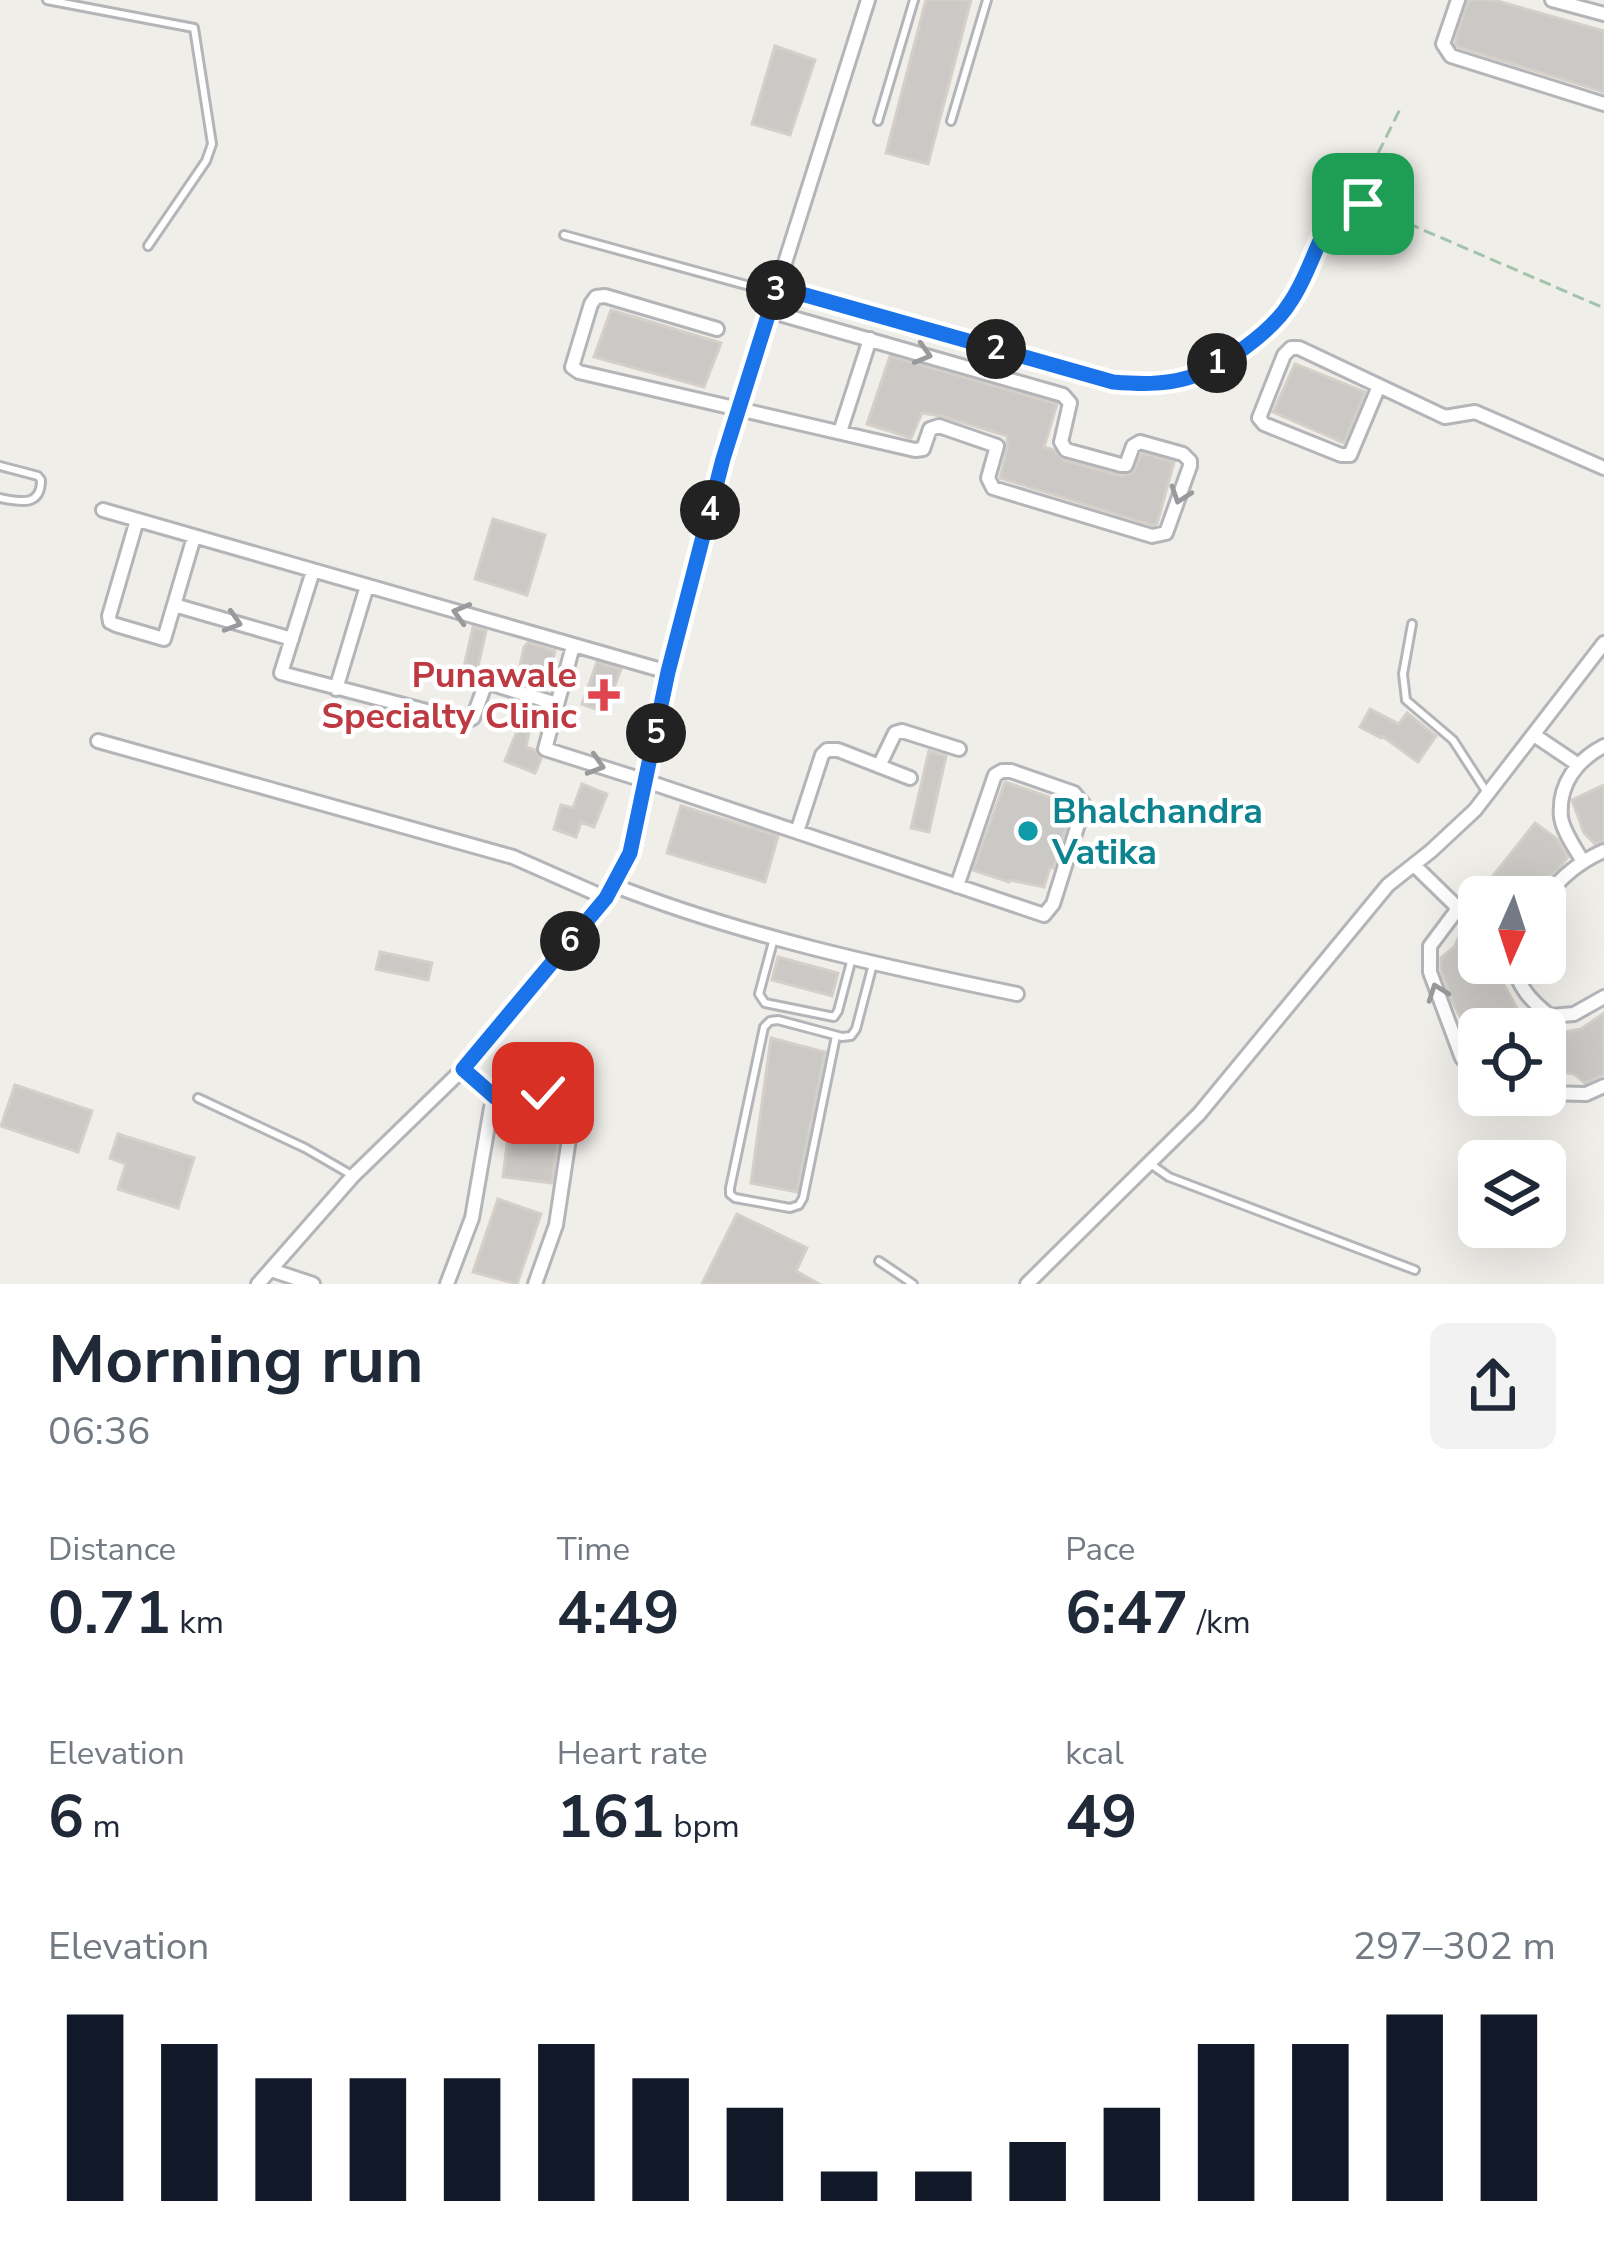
<!DOCTYPE html>
<meta charset="utf-8">
<style>
:root{--surface:#fff;--page:#f2f2f3;--text:#1f2937;--muted:#747a83;--accent:#111827}
body{margin:0;font-family:"Nunito Sans",sans-serif;background:var(--page);color:var(--text);height:100vh;display:flex;flex-direction:column;font-size:45px;white-space:nowrap}
*{box-sizing:border-box;margin:0}
p{font-size:39px;color:var(--muted)}
.icon{flex:none;width:66px;height:66px;fill:none;stroke:currentColor;stroke-width:2;stroke-linecap:round;stroke-linejoin:round}
.map{position:relative;height:1284px;overflow:hidden}
.details{display:flex;flex-direction:column;background:var(--surface);flex:1}
.details>*{flex:none}
.needle{width:78px;rotate:183deg}
.buttons{position:absolute;left:1458px;top:876px;display:grid;gap:24px}
.buttons a{display:grid;place-items:center;width:108px;height:108px;border-radius:18px;background:var(--surface);box-shadow:0 12px 48px #0002;font-size:60px}
.pin{position:absolute;display:grid;place-items:center;width:102px;height:102px;color:#fff;margin:-51px;border-radius:24px;box-shadow:0 6px 18px #0006}
.km{position:absolute;width:60px;height:60px;margin:-30px;border-radius:50%;background:#222;color:#fff;font-size:33px;line-height:60px;text-align:center}
.round{display:grid;place-items:center;flex:none;width:126px;height:126px;border-radius:18px;background:var(--page)}
.headline{display:flex;align-items:center;justify-content:space-between;height:204px;padding:0 48px}
h1{font-size:66px;font-weight:700;line-height:90px}
.stats{display:grid;grid-template-columns:repeat(3,1fr);gap:18px;height:204px;padding:12px 48px}
.stats div{display:grid;align-content:center}
.stats b{font-size:60px;font-weight:700}
.stats small{font-size:33px;font-weight:400}
.stats p{font-size:33px}
.chart{height:336px;padding:24px 48px}
.chart p{display:flex;justify-content:space-between}
.chart svg{width:100%;height:216px;margin-top:12px;stroke:var(--accent);stroke-width:6}
.map>svg:first-child{display:block}
.building{fill:#cbc9c5;stroke:#d4cfc8;stroke-width:3}
.lines{fill:none;stroke-linecap:round;stroke-linejoin:round}
.lane-casing{stroke:#b4b5b9;stroke-width:12}
.street-casing{stroke:#b4b5b9;stroke-width:18}
.path{stroke:#a3c4aa;stroke-width:3;stroke-dasharray:12 6;stroke-linecap:butt}
.lane{stroke:#fff;stroke-width:6}
.street{stroke:#fff;stroke-width:12}
.oneway{stroke:#989a9c}
.route-casing{stroke:#fff;stroke-width:24}
.route{stroke:#1a73e8;stroke-width:15}
.health-dot{fill:#e0444e;stroke:#fff;stroke-width:4.5}
.culture-dot{fill:#0f9aa8;stroke:#fff;stroke-width:4.5}
.labels{text-anchor:middle;stroke-width:9;stroke-linejoin:round;paint-order:stroke}
.health-label{font-size:36px;font-weight:bold;fill:#be3a42;stroke:#fff;text-anchor:end}
.culture-label{font-size:36px;font-weight:bold;fill:#0d838f;stroke:#fff;text-anchor:start}
</style>
<div class="map">
<svg width="1604" height="1284" viewBox="0 0 1604 1284">
<rect width="100%" height="100%" fill="#f0eee9"/>
<path class="building" d="M 926,0 L 971,0 L 928,164 L 886,153 Z
M 1468,0 L 1494,0 L 1604,31 L 1604,92 L 1458,47 L 1455,44 L 1458,32 Z
M 775,46 L 815,60 L 790,135 L 752,124 Z
M 611,310 L 721,343 L 704,387 L 594,357 Z
M 890,356 L 1057,404 L 1044,447 L 1054,450 L 1063,460 L 1121,476 L 1133,473 L 1142,453 L 1174,462 L 1157,524 L 1152,525 L 1000,478 L 1007,449 L 1007,436 L 942,416 L 922,413 L 911,438 L 867,424 Z
M 1295,364 L 1365,392 L 1344,443 L 1273,412 Z
M 493,519 L 545,535 L 527,595 L 475,579 Z
M 473,627 L 486,631 L 473,688 L 460,685 Z
M 528,643 L 555,651 L 547,685 L 539,684 L 539,687 L 517,681 L 524,647 Z
M 597,662 L 621,669 L 605,712 L 582,704 Z
M 512,701 L 534,708 L 526,747 L 535,750 L 541,759 L 535,773 L 505,761 L 519,726 L 508,723 Z
M 1370,709 L 1399,724 L 1407,713 L 1436,736 L 1418,762 L 1382,736 L 1381,738 L 1360,727 Z
M 929,751 L 946,756 L 929,832 L 911,828 Z
M 1005,782 L 1070,804 L 1065,821 L 1068,821 L 1053,868 L 1050,867 L 1044,887 L 1010,880 L 1009,882 L 973,870 Z
M 582,784 L 607,794 L 594,827 L 581,822 L 576,837 L 554,829 L 561,805 L 573,808 Z
M 1604,785 L 1604,841 L 1595,844 L 1584,833 L 1572,800 Z
M 681,806 L 778,836 L 765,882 L 667,853 Z
M 1535,823 L 1557,839 L 1568,857 L 1561,866 L 1543,884 L 1535,897 L 1476,897 Z
M 1464,927 L 1479,931 L 1479,963 L 1492,963 L 1518,1010 L 1537,1029 L 1479,1029 L 1479,1055 L 1453,1003 L 1441,970 L 1441,958 L 1454,947 Z
M 380,952 L 432,963 L 428,980 L 376,969 Z
M 778,957 L 838,973 L 832,996 L 772,980 Z
M 1604,1013 L 1604,1074 L 1585,1083 L 1574,1074 L 1556,1071 L 1559,1033 L 1581,1029 Z
M 771,1038 L 825,1052 L 797,1192 L 751,1183 Z
M 15,1085 L 92,1111 L 78,1152 L 1,1126 Z
M 537,1102 L 562,1104 L 552,1183 L 503,1177 L 512,1105 Z
M 118,1134 L 194,1158 L 178,1208 L 118,1189 L 126,1164 L 110,1158 Z
M 498,1199 L 541,1214 L 517,1284 L 473,1272 Z
M 737,1214 L 807,1248 L 796,1271 L 819,1284 L 702,1284 Z"/>
<g class="lines">
<g class="lane-casing">
<path id="lane" d="M 47,0 L 194,28 L 212,144 L 206,161 L 148,246
M 878,121 L 914,0
M 951,121 L 987,0
M 564,235 L 775,293
M 0,466 L 38,476 L 41,480 C 41,507 20,502 0,498
M 1412,624 L 1403,674 L 1406,700 L 1453,740 L 1486,791
M 774,938 L 759,994 L 765,1003 L 834,1017 L 838,1011 L 852,958
M 836,1036 L 803,1198 L 799,1205 L 790,1208 L 735,1198 L 730,1194 L 730,1188 L 764,1027 L 770,1021 L 778,1020 L 842,1037 L 851,1036 L 856,1029 L 873,964
M 198,1098 L 305,1148 L 350,1174
M 1152,1165 L 1169,1177 L 1415,1270
M 879,1261 L 913,1284"/>
</g>
<g class="street-casing">
<path id="street" d="M 1458,0 L 1443,44 L 1451,56 L 1604,104
M 1552,0 L 1604,14
M 717,329 L 605,296 L 596,297 L 591,304 L 572,367 L 579,372 L 915,450 L 923,449 L 930,429 L 939,426 L 997,446 L 988,478 L 993,488 L 1152,536 L 1166,533 L 1190,466 L 1190,461 L 1183,454 L 1140,442 L 1133,446 L 1126,465 L 1121,465 L 1066,450 L 1061,442 L 1070,403 L 1063,395 L 769,311
M 1379,386 L 1350,455 L 1341,455 L 1264,424 L 1259,418 L 1284,355 L 1291,348 L 1299,348 L 1445,417 L 1475,412 L 1604,468
M 840,432 L 870,339
M 103,510 L 668,672
M 137,520 L 109,616 L 110,622 L 116,625 L 164,639 L 194,537
M 313,571 L 281,673 L 465,721 L 473,718 L 485,685 L 492,684 L 557,704
M 174,605 L 292,639
M 573,646 L 545,749 L 646,781 L 1044,915 L 1053,904 L 1084,805 L 1074,793 L 1011,771 L 1002,771 L 995,775 L 957,886
M 336,689 L 367,586
M 1534,735 L 1577,764
M 98,741 L 513,857 L 606,898
M 879,766 L 895,733 L 902,731 L 959,749
M 797,832 L 822,755 L 827,750 L 838,750 L 910,778
M 1583,862 C 1576,849 1563,832 1561,817 C 1558,784 1577,760 1604,746
M 1414,865 L 1454,904 L 1457,910 L 1479,917
M 613,885 C 743,936 881,966 1017,994
M 1545,898 C 1561,877 1580,861 1604,851
M 1457,910 L 1430,946 L 1430,972 L 1462,1058 L 1479,1072
M 1513,963 C 1518,987 1531,1001 1550,1016 L 1574,1014 L 1604,997
M 1545,1080 L 1550,1016
M 1545,1093 L 1586,1094 L 1604,1086
M 496,1098 C 517,1091 558,1086 575,1099 L 556,1225 L 535,1284
M 271,1270 L 313,1284
M 258,1284 L 353,1176 L 463,1069 L 606,898 L 630,853 L 668,672 L 723,459 L 868,0
M 447,1284 L 472,1218 L 491,1108 L 496,1098 L 463,1069
M 1027,1284 L 1199,1114 L 1388,885 L 1431,851 L 1475,810 L 1604,643"/>
</g>
<path class="path" d="M 1354,202 L 1401,107
M 792,291 L 1113,382 C 1138,384 1163,385 1187,378 C 1221,369 1273,331 1291,301 C 1312,269 1318,230 1344,202 L 1363,204 L 1604,308"/>
<use href="#lane" class="lane"/>
<use href="#street" class="street"/>
</g>
<defs><path id="oneway-chevron" d="M-2-3.5L2.5 0L-2 3.5" fill="none" stroke-width="1.6" stroke-linecap="round" stroke-linejoin="round" transform="scale(3)"/></defs>
<g class="oneway">
<use href="#oneway-chevron" transform="translate(923 354) rotate(16)"/>
<use href="#oneway-chevron" transform="translate(1180 495) rotate(109)"/>
<use href="#oneway-chevron" transform="translate(461 613) rotate(-164)"/>
<use href="#oneway-chevron" transform="translate(233 622) rotate(17)"/>
<use href="#oneway-chevron" transform="translate(596 765) rotate(17)"/>
<use href="#oneway-chevron" transform="translate(1437 992) rotate(-110)"/>
</g>
<g class="lines">
<g class="route-casing">
<path id="route" d="M 543,1093 L 508,1094 L 496,1098 L 463,1069 L 606,898 L 630,853 L 668,672 L 723,459 L 777,287 L 1113,382 C 1138,384 1163,385 1187,378 C 1221,369 1273,331 1291,301 C 1312,270 1318,231 1344,202 L 1363,204"/>
</g>
<use href="#route" class="route"/>
</g>
<path class="health-dot" d="M598 677h12v12h12v12h-12v12h-12v-12h-12v-12h12z"/>
<circle class="culture-dot" cx="1028" cy="831" r="12"/>
<g class="labels">
<g class="health-label">
<text x="577" y="687">Punawale<tspan x="577" dy="41">Specialty Clinic</tspan></text>
</g>
<g class="culture-label">
<text x="1052" y="823">Bhalchandra<tspan x="1052" dy="41">Vatika</tspan></text>
</g>
</g>
</svg>
<div class="buttons">
<a><svg class="needle" viewBox="-14 -14 28 28"><path d="M0-13l5 13h-10z" fill="#e53935"/><path d="M0 13l5-13h-10z" fill="#747a83"/></svg></a>
<a><svg class="icon" aria-label="locate" viewBox="0 0 24 24"><circle cx="12" cy="12" r="6"/><path d="M12 2v4M12 18v4M2 12h4M18 12h4"/></svg></a>
<a><svg class="icon" aria-label="layers" viewBox="0 0 24 24"><path d="M12 4l9 5-9 5-9-5zM3 14l9 5 9-5"/></svg></a>
</div>
<div class="pin" style="left:1363px;top:204px;background:#1e9e55"><svg class="icon" aria-label="arrive" viewBox="0 0 24 24"><path d="M6 21V4h12l-3 4 3 4H6"/></svg></div>
<div class="pin" style="left:543px;top:1093px;background:#d93025"><svg class="icon" aria-label="check" viewBox="0 0 24 24"><path d="M5 12l5 5 9-10"/></svg></div>
<b class="km" style="left:1217px;top:363px">1</b>
<b class="km" style="left:996px;top:349px">2</b>
<b class="km" style="left:776px;top:290px">3</b>
<b class="km" style="left:710px;top:510px">4</b>
<b class="km" style="left:656px;top:733px">5</b>
<b class="km" style="left:570px;top:941px">6</b>
</div>
<section class="details">
<div class="headline"><div><h1>Morning run</h1><p>06:36</p></div><a class="round"><svg class="icon" aria-label="share" viewBox="0 0 24 24"><path d="M12 15V3M7 8l5-5 5 5M5 13v7h14v-7"/></svg></a></div>
<div class="stats">
<div><p>Distance</p><b>0.71<small> km</small></b></div>
<div><p>Time</p><b>4:49</b></div>
<div><p>Pace</p><b>6:47<small> /km</small></b></div>
</div>
<div class="stats">
<div><p>Elevation</p><b>6<small> m</small></b></div>
<div><p>Heart rate</p><b>161<small> bpm</small></b></div>
<div><p>kcal</p><b>49</b></div>
</div>
<div class="chart"><p><span>Elevation</span>297–302 m</p>
<svg viewBox="0 0 160 44" preserveAspectRatio="none"><path d="M5 44V6M15 44V12M25 44V19M35 44V19M45 44V19M55 44V12M65 44V19M75 44V25M85 44V38M95 44V38M105 44V32M115 44V25M125 44V12M135 44V12M145 44V6M155 44V6"/></svg>
</div>
</section>
